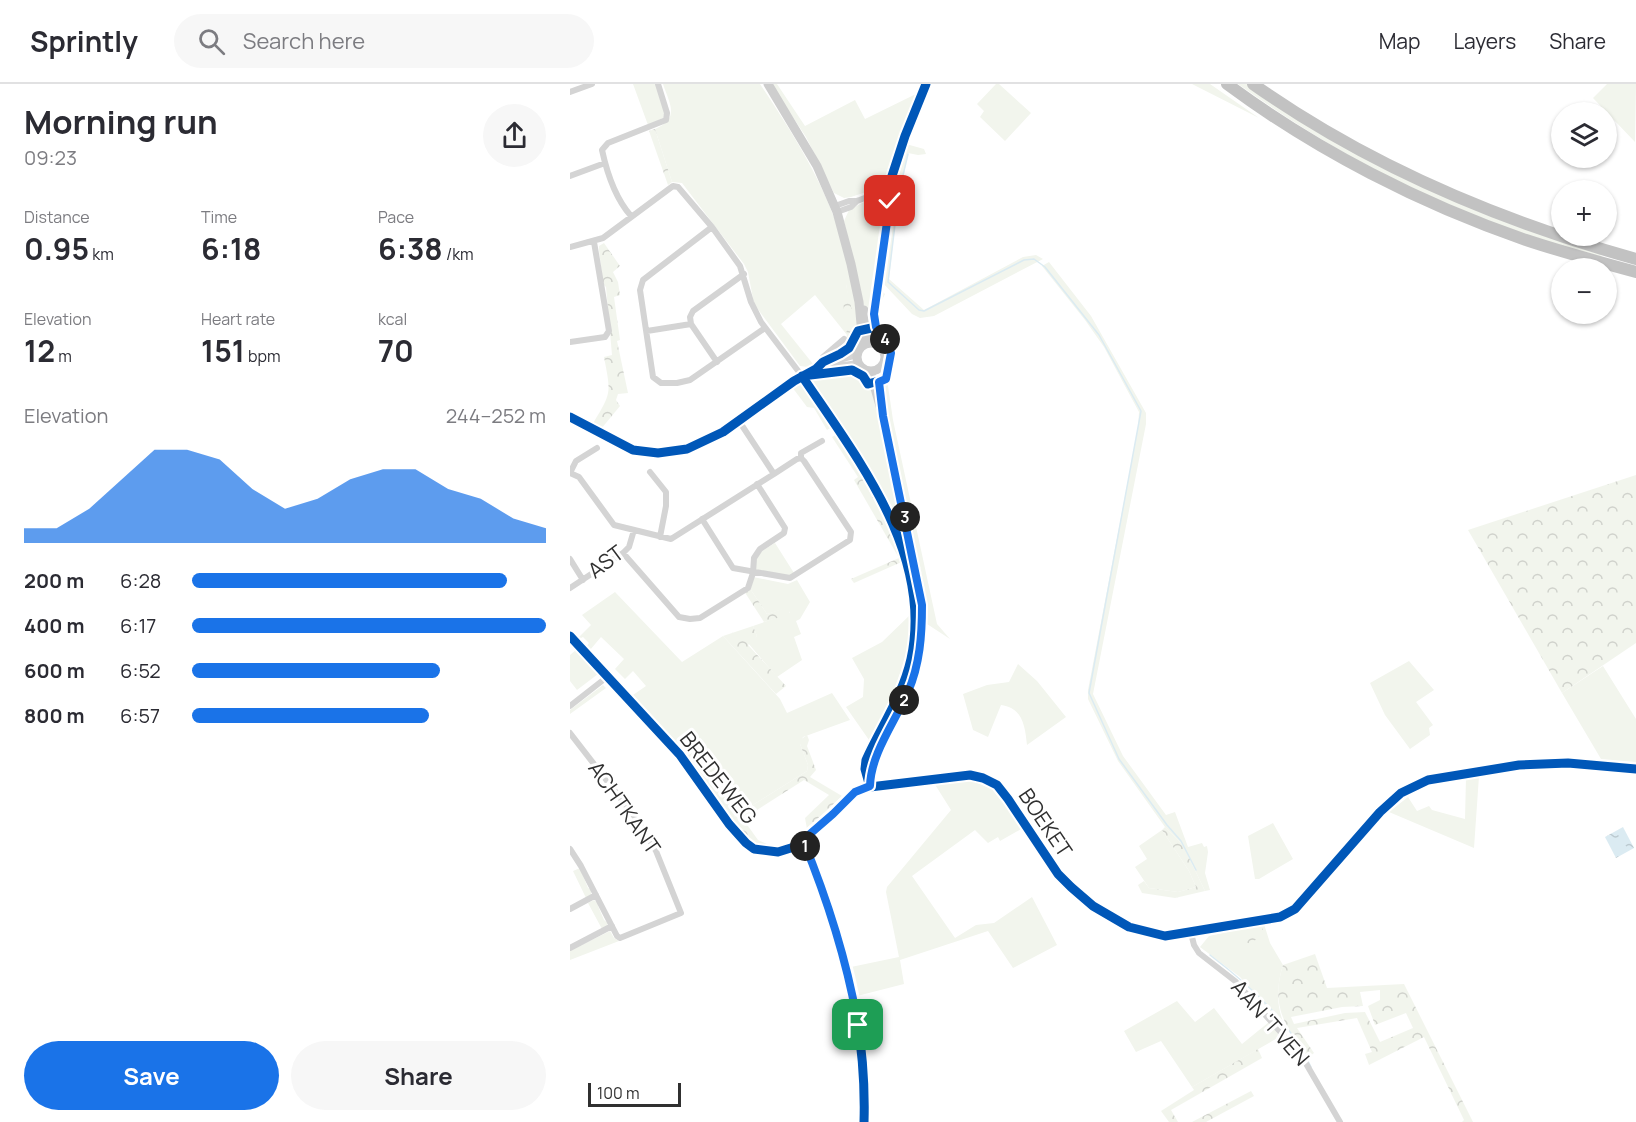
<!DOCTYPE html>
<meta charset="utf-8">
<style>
:root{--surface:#fff;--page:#f7f7f7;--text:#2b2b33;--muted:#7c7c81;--line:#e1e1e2;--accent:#1a73e8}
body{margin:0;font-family:Manrope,sans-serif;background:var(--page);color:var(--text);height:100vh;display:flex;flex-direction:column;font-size:22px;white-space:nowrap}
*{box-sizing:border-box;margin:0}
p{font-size:20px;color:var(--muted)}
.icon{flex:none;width:33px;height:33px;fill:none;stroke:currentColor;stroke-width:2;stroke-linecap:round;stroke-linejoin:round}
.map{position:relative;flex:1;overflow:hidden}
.side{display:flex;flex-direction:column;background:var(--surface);width:570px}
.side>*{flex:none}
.fabs{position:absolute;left:981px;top:18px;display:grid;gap:12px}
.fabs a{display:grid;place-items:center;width:66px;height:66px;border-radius:50%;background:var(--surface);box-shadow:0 2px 4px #0004;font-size:30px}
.scale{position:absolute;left:18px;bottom:15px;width:93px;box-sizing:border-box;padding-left:6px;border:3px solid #303030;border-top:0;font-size:16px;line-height:21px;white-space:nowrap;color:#303030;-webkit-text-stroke:4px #fff;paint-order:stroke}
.pin{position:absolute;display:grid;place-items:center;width:51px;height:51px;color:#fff;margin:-26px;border-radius:12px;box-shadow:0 3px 9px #0006}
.km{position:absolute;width:30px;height:30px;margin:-15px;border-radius:50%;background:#222;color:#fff;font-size:16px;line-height:30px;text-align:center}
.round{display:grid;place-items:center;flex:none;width:63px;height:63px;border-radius:32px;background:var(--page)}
.headline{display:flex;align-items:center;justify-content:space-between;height:102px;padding:0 24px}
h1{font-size:33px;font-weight:700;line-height:45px}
.metrics{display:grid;grid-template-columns:repeat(3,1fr);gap:9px;height:102px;padding:6px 24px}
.metrics div{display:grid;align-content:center}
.metrics b{font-size:30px;font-weight:700}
.metrics small{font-size:16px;font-weight:400}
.metrics p{font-size:16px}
.chart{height:168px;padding:12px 24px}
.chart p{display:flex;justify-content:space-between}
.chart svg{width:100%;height:108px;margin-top:6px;fill:var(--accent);opacity:.7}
.button{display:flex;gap:12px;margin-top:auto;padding:12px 24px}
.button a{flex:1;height:69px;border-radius:36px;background:var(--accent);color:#fff;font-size:24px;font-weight:700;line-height:69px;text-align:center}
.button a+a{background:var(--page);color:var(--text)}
ul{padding:0 24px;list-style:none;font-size:20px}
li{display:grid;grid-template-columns:96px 72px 1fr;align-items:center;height:45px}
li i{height:15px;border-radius:8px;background:var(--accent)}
header{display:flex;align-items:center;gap:36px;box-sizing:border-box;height:84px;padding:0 30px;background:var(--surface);border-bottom:2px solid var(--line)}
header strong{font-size:28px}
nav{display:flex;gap:33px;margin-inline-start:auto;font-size:21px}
.search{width:420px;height:54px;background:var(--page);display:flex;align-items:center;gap:15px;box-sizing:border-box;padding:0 21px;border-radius:33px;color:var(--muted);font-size:22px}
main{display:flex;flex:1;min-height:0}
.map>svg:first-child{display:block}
.green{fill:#f2f5ed}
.forest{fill:url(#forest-crowns);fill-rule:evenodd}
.water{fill:url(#water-ripples)}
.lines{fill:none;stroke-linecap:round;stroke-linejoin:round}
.stream{stroke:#dbebf2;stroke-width:1.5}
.street{stroke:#d4d4d4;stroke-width:6}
.secondary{stroke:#cecece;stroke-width:9}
.highway{stroke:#c2c2c2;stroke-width:12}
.cycleway-casing{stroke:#fff;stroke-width:13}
.cycleway{stroke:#0057b8;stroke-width:9}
.route-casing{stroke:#fff;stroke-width:12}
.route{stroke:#1a73e8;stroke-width:8}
.labels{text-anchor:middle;stroke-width:6;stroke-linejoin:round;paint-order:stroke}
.street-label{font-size:21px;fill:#303030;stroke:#fff}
</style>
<header>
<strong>Sprintly</strong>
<div class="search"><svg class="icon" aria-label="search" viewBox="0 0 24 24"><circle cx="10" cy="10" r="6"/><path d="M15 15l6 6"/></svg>Search here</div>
<nav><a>Map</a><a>Layers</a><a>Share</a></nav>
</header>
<main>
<section class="side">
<div class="headline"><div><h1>Morning run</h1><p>09:23</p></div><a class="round"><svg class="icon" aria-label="share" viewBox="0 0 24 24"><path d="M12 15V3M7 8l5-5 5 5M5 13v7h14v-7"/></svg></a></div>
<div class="metrics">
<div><p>Distance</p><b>0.95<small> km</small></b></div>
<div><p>Time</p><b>6:18</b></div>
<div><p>Pace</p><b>6:38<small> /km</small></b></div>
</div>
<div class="metrics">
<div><p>Elevation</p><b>12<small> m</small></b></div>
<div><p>Heart rate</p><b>151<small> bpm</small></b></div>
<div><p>kcal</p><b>70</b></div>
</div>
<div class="chart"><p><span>Elevation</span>244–252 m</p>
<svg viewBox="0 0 160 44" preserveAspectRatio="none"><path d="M0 44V38L10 38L20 30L30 18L40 6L50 6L60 10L70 22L80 30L90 26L100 18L110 14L120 14L130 22L140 26L150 34L160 38V44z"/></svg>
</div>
<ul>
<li><b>200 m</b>6:28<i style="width:89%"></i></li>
<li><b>400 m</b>6:17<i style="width:100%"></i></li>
<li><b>600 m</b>6:52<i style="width:70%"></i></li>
<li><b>800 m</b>6:57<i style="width:67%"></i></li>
</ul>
<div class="button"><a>Save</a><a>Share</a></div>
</section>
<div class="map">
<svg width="1066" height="1038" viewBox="0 0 1066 1038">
<defs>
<pattern id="forest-crowns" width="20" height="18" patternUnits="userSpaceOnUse" patternTransform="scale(1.5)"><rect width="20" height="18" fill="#f2f5ed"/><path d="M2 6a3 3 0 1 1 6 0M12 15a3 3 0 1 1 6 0" fill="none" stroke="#d0d2cc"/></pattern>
<pattern id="water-ripples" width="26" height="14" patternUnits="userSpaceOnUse" patternTransform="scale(1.5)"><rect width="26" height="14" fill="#dbebf2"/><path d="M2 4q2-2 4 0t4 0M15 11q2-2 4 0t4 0" fill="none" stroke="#bccad0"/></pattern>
</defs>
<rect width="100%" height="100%" fill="#fff"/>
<path class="green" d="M 63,0 L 86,0 L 95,27 L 93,34 L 78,41 Z
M 93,0 L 190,0 C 222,48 252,95 270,150 C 280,180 284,213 290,245 L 285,247 L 283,252 L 283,242 L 276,200 L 277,251 L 245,211 L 211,240 L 243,280 L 238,283 L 230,282 L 184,220 L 178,188 L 174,180 L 112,99 L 102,98 L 85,45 C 110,34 100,21 93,0 Z
M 201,0 L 207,0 L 235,42 L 285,16 L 295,35 L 348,9 L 338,29 L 321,86 L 313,98 L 299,107 L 281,113 L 274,114 L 264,109 L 236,53 Z
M 426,0 L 429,0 L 461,29 L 435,57 L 410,33 L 414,27 L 407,20 Z
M 622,0 L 640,0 L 689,34 Z
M 668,0 L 678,0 L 789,70 L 1030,170 L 1033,174 C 982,159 930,144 881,123 C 806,90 734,47 668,0 Z
M 1037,0 L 1066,0 L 1065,58 L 1023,14 Z
M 336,60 L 354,65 L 356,70 L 348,71 L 338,69 L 326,132 L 319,195 L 354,226 L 453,173 L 466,171 L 473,175 L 364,232 L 350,234 L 342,230 L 311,197 L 320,113 L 318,101 L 327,88 Z
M 309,110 L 312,110 L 317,115 L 317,122 L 308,194 L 302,218 L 304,242 L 301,243 L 293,219 L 274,137 L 279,126 Z
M 479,178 L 521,232 L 576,329 L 576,340 L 523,610 L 553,672 L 596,731 L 605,728 L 618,763 L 632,759 L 634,763 L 637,762 L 638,768 L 635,789 L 640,806 L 635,807 L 613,761 L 595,743 L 548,677 L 518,615 L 518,606 L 568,344 L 569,328 L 534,263 L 515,236 L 472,182 Z
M 309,204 L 315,210 L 308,224 L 307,231 L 314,250 L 323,262 L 325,269 L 318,302 L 323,336 L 367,540 L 380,555 L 357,540 L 355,506 L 316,323 L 312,299 L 316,298 C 319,288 325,276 322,265 C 320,260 315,255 311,250 C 302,236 306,219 309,204 Z
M 305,245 L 321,269 L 314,295 L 312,296 C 311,285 319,281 318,271 C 317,260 306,256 302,246 Z
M 275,288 L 286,289 L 297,301 L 301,301 L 340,473 L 317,427 L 315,417 L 246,303 L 241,302 L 236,293 Z
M 232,296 L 262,343 L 257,346 L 244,324 L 237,323 L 222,303 Z
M 205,459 L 224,489 L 220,492 L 185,486 L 187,470 Z
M 183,493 L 218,500 L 227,496 L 240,518 L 230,535 L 226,537 L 231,550 L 224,553 L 232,576 L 207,593 L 178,559 L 187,552 L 183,542 L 220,529 L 217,524 L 197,530 L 179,503 Z
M 45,508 L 112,578 L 153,552 L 210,615 L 217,629 L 262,609 L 280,636 L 233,653 L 230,660 L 238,681 L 237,687 L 162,734 L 94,645 L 63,611 L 76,602 L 63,587 L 55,595 L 45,585 L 54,575 L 31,553 L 20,566 L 16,563 L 19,559 L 13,553 L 9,555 L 8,554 L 21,541 L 12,531 Z
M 341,530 C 340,577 321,615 299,656 L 276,623 L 293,613 L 294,595 L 282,574 L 312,558 Z
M 6,566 L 28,590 L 7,606 L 0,597 L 0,571 Z
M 839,577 L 864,606 L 846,618 L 863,641 L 859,644 L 860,651 L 840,665 L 815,631 L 800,599 Z
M 448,580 L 467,597 L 496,633 L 457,661 C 455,642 453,624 431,621 L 418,653 L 403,646 L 393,610 L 417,601 L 439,598 Z
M 1033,582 L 1066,635 L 1066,678 L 1031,675 L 992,609 Z
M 33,601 L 36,604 L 0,630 L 0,626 Z
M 909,692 L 904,764 L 819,728 L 838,713 L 847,727 L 859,722 L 862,726 L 895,735 L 896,693 Z
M 400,696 L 422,705 L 453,744 L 430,757 L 428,753 L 418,759 L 405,746 L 342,792 L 385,854 L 406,841 L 424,839 L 462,813 L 487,861 L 443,884 L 418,847 L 330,876 L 334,900 L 287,912 L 281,883 L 329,873 L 316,808 L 317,803 L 381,726 L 364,699 Z
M 703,739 L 723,775 L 689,795 L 685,795 L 678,752 Z
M 592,746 L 619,787 L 626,803 L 608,808 L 579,804 L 565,783 L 577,775 L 569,762 Z
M 10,784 L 18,804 L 21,805 L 21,811 L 16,814 L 3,787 Z
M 24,816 L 28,819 L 28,822 L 34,836 L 38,839 L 37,842 L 32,845 L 18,819 Z
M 694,840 L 700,859 L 713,881 C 706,903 706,924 716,945 L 670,893 L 630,863 L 639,852 Z
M 40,847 L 44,854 L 49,857 L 0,876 L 0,867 Z
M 607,917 L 625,938 L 644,924 L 672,960 L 699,938 L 711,952 L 622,1003 L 591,957 L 566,968 L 554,947 Z"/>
<path class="forest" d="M 85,45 L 102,98 L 98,101 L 79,47 Z
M 34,159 L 50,182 L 43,188 L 48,198 L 50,211 L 44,213 L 50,256 L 47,257 L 58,309 L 48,310 L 46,316 L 50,322 L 31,345 L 22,341 C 42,308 41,310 34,273 L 42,271 L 36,203 L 33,200 L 29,166 L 29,162 Z
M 276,200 C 280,220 289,244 278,263 L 274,258 L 277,251 L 271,201 Z
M 267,350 L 292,393 L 336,476 L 284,499 L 281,495 L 329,474 L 284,396 L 288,393 L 262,353 Z
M 1066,391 L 1066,559 L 992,609 L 898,446 Z
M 179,503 L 197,530 L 218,523 L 220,530 L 194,538 L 174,507 Z
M 183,542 L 187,552 L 178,561 L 216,602 L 206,610 L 153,552 Z
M 237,651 L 239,656 L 237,662 L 246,686 L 240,693 L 272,712 L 237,745 L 235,734 L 259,711 L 234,696 L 173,735 L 188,756 L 203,763 L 202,765 C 183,761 172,751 162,734 L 237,687 L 238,681 L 230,660 L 230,656 Z
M 595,743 L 613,761 L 635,807 L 605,814 L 572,809 L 568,801 L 574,797 L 579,804 L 608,808 L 626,803 L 619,787 L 592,746 Z
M 691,843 L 693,845 L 692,848 L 682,860 L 667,856 L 667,850 Z
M 745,870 L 757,904 L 834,900 L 903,1038 L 892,1038 L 894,1036 L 854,953 L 799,981 L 795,970 L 802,968 L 787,934 L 727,944 L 744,969 L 738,974 C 715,942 700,922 713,881 ZM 810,906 L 810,916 L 798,922 L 805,941 L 836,929 L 843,944 L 810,958 L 795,928 L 775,929 L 724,940 L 721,933 L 772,923 L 793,922 L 790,908 Z
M 688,965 L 692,974 L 601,1026 L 608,1038 L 599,1038 L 591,1027 L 624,1006 L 622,1003 Z
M 681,1007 L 684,1012 L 636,1038 L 622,1038 Z"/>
<path class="water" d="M 1053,743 L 1064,764 L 1046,774 L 1035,753 Z"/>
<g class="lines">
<path class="stream" d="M 338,70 L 329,108 L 318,198 L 349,226 L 354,227 L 454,176 L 464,175 L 475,183 L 529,251 L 571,327 L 519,609 L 549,675 L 597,741 L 611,757 L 626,786
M 640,871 C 677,899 722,940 741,983"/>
<path class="street" d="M 0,8 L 22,0
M 0,92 L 35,79
M 265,122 L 279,117 L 287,117 L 305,110 L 321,95 L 335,52 L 356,0
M 267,128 L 281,123 L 287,117
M 61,132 C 45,114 37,89 32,66 L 38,59 L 96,36 L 97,29 L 88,0
M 142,143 L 73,196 L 70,206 L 83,293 L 91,299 L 107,299 L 120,296 L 195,244
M 0,163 L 33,154 L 103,102 L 108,103 L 142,143 L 170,182 L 181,218 L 191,238 L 232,292
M 308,199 L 320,117 L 312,104
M 77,247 L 121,240
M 0,258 L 35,253 L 39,247 L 24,158
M 147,278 L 121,240 L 120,233 L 123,227 L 174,190
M 254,283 L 253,273 L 274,255
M 253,284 L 288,279
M 0,333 C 21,344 43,360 65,366 C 128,385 183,321 231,292 C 249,282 267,276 287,271
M 231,374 L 231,369 L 252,357
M 80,388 L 96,408 L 96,422 L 90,453
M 0,389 L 9,393 L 44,441 L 101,455 L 204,390 L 169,337
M 0,389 L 6,377 L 27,364
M 132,435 L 163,484 L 220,494 L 280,456 L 281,448 L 234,377 L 231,374 L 227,375 L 204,390
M 53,469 L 109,533 L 120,535 L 130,534 L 178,504 L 183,489 L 184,474 L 190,465 L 214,449 L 215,444 L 187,400
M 0,475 L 13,496
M 0,504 L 53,469 L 59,463 L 64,446
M 0,552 L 110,671 L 159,740 L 176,759 L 191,767 L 208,768 L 224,763 L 233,756
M 0,622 L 37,593
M 0,649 L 68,737 L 86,767 L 111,829 L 50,854 L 47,852 L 11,782 L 0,765
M 300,703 L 386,691 L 400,691 L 413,694 L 427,701 L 438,715 L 488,790 L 523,822 L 559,843 L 595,852 L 710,833 L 725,825 L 810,728 L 831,709 L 858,696 L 949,681 L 998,679 L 1066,685
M 0,825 L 26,811
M 621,849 L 624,861 L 629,869 L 665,897 L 731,971 L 770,1038
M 0,864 L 42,842"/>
<path class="secondary" d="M 198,0 L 247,82 L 267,128 L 281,180 L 289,218 L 293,261
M 294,226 L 301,259
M287 273a14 14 0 1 1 28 0a14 14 0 1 1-28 0Z
M 294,1038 C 297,939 271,847 233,756 L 263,730 L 285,708 L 300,703 C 301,669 324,639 338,609 C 354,573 354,534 348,496 L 313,332 L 300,287"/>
<path class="highway" d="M 657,0 C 746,66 851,120 956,156 C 992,168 1029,178 1066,188
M 683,0 C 799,82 930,137 1066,175"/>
<g class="cycleway-casing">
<path id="cycleway" d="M 232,292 C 287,374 364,470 341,575 C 333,611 311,643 296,676 L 295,685 L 300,703
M 232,292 L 282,286 L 293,292 L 298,300 L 316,295 L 321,269 L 319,262 L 306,243 L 304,230 L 320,117 L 312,104 L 321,95 L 335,52 L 356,0
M 0,333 L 63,366 L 88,369 L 117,365 L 153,348 L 224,297 L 246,285 L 253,278 L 270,270 L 279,264 L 288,247 L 306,243
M 0,552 L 110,671 L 159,740 L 176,759 L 184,765 L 208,768 L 224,763 L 263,730 L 285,708 L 300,703 L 400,691 L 413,694 L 427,701 L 438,715 L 488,790 L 501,803 L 523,822 L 559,843 L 595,852 L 710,833 L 725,825 L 810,728 L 831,709 L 858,696 L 949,681 L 998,679 L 1066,685
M 233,756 C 271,847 297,939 294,1038"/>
</g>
<use href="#cycleway" class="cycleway"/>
</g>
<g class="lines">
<g class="route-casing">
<path id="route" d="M 288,941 C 277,876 258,817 233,756 L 263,730 L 285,708 L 300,702 C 301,669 325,638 338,608 C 350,580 352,551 352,521 L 313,332 L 309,298 L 316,295 L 321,269 L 319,262 L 306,243 L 304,230 L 320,117"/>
</g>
<use href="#route" class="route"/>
</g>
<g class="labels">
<g class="street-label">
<text transform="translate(36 478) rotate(-37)" y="7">AST</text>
<text transform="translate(148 694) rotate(52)" y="7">BREDEWEG</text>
<text transform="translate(54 724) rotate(55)" y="7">ACHTKANT</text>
<text transform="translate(475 739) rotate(56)" y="7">BOEKET</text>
<text transform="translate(700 939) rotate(49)" y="7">AAN 'T VEN</text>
</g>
</g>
</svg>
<div class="fabs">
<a><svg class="icon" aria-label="layers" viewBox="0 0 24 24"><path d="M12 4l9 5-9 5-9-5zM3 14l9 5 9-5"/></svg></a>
<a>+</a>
<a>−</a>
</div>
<div class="scale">100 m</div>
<div class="pin" style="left:288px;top:941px;background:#1e9e55"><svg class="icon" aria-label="arrive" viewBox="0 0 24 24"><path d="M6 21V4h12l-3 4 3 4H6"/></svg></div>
<div class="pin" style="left:320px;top:117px;background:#d93025"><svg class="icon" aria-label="check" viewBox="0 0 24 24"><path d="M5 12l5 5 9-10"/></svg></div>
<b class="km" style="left:235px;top:762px">1</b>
<b class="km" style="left:334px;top:616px">2</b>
<b class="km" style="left:335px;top:433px">3</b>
<b class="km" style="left:315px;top:255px">4</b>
</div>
</main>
